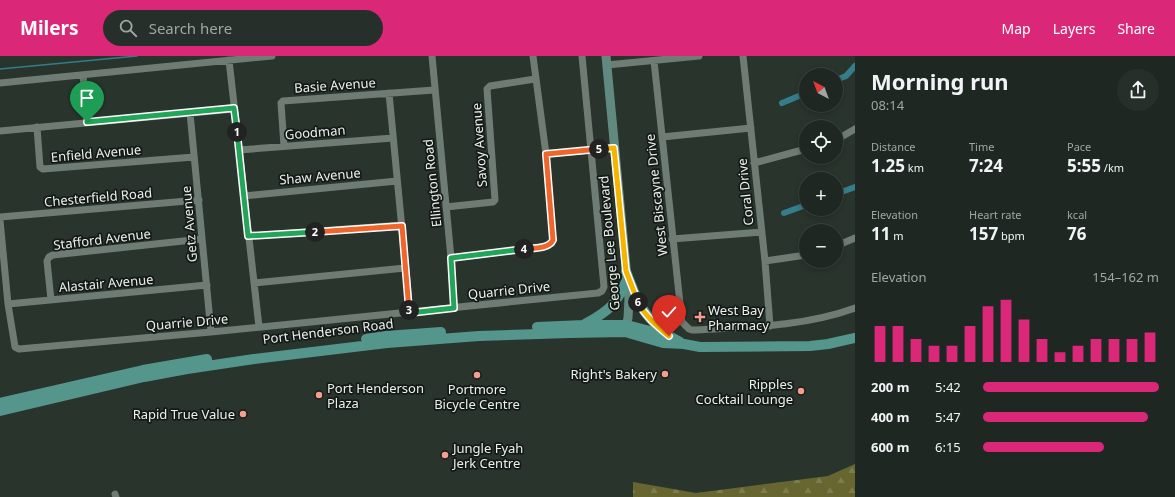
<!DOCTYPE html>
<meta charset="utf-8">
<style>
:root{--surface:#1f2722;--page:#272f2a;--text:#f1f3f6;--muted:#a1a5a5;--line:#3c4440;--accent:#db2777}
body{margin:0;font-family:"Noto Sans",sans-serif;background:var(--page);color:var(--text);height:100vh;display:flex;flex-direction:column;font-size:15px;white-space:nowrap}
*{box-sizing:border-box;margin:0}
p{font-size:13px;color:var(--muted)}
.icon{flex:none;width:22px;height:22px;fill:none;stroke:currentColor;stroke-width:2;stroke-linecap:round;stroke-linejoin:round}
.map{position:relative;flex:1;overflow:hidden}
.details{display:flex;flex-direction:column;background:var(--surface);width:320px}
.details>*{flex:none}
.needle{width:26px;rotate:319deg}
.buttons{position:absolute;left:799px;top:12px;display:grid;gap:8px}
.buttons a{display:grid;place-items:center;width:44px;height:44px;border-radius:50%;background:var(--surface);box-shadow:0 2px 6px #0003,0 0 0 1px var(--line);font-size:20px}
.pin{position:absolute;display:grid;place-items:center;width:34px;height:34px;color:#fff;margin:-41px -17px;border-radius:50% 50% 50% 0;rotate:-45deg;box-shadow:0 0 4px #0007}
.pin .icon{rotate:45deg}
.km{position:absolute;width:20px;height:20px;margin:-10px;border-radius:50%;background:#222;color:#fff;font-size:11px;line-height:20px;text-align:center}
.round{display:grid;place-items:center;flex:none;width:42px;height:42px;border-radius:21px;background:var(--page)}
.summary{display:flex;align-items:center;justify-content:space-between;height:68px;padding:0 16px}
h1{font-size:22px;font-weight:700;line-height:30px}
.figures{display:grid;grid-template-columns:repeat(3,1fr);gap:6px;height:68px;padding:4px 16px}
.figures div{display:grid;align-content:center}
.figures b{font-size:17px;font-weight:700}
.figures small{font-size:11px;font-weight:400}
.figures p{font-size:11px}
.chart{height:112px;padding:8px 16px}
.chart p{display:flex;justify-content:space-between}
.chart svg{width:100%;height:72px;margin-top:4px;stroke:var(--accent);stroke-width:6}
ul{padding:0 16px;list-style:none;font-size:13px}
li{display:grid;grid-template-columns:64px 48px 1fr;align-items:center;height:30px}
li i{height:10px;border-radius:5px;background:var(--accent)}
header{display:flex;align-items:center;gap:24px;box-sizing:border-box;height:56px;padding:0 20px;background:var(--accent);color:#fff}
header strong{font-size:19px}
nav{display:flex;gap:22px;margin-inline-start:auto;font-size:14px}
.search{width:280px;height:36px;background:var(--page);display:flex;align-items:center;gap:10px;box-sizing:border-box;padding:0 14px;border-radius:22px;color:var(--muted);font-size:15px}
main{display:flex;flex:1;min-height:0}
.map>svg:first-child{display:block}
.forest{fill:url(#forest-firs)}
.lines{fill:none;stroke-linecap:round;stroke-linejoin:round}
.stream{stroke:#347d8a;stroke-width:1.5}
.canal{stroke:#347d8a;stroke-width:6}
.minor{stroke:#6f7c74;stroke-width:7}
.secondary{stroke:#628980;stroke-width:9}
.primary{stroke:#54968c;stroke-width:10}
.split-1-casing{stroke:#fff;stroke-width:8}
.split-2-casing{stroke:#fff;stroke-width:8}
.split-3-casing{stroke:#fff;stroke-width:8}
.split-4-casing{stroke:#fff;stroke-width:8}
.split-5-casing{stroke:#fff;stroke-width:8}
.split-6-casing{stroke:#fff;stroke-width:8}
.split-7-casing{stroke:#fff;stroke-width:8}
.split-1{stroke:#22a559;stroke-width:5}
.split-2{stroke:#22a559;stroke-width:5}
.split-3{stroke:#f0652b;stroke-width:5}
.split-4{stroke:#22a559;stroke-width:5}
.split-5{stroke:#f0652b;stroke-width:5}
.split-6{stroke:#f5b400;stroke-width:5}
.split-7{stroke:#f5b400;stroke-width:5}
.poi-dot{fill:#f59d8f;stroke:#151a17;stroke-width:1.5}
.labels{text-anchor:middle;stroke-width:3.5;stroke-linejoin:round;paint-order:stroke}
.street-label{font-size:13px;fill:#eaf1ec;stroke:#151a17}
.poi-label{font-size:13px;fill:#eaf1ec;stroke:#151a17;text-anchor:start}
</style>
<header>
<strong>Milers</strong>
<div class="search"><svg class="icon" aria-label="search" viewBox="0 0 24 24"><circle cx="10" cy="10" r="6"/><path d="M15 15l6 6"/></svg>Search here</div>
<nav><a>Map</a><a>Layers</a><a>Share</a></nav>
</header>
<main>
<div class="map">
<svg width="855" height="441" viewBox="0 0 855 441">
<defs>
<pattern id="forest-firs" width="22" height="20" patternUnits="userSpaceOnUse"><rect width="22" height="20" fill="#686630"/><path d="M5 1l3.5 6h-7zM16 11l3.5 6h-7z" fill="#7e7c4e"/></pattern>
</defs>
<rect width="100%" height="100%" fill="#29342d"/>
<path class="forest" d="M 855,408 L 855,441 L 633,441 L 633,426 L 696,437 L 828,420 Z"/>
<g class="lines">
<path class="stream" d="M 0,13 L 137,0"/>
<path class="canal" d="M 836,24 L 846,20 L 855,10
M 782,47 L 806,37
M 836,138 L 855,131
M 784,157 L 806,149"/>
<path class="minor" d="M 432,0 L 451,202 L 454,252
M 743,0 L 765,205 L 770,270
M 229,4 L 259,271
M 654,5 L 682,266 L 689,273 L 692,274 C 747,271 803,271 855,252
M 607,9 L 699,0
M 83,19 L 87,66
M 0,27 L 272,0
M 389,37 L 410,257
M 190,57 L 211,276
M 37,71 L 40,111 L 43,113 L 194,101
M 0,75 L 234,53
M 662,81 L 751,72
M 836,84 L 855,73
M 284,90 L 281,47 L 283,45 L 434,34
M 239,94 L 393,82
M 546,98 L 614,92
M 754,107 L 806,93
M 244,140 L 397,125
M 446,151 L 493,146 L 495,144 L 487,33 L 490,30 L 535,23
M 0,161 L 199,144
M 0,164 L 8,248 L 15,291 L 19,293 L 211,276 L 598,237 L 602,235 L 604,231 L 582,0
M 249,180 L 402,169
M 672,183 L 762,176
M 836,190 L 855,182
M 451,202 L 548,190 L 552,187 L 553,184 L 546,98 L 533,0
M 765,205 L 806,199
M 254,227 L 405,212
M 51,244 L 47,205 L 49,201 L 53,199 L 202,183
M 8,248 L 207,229
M 115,438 L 116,441"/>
<path class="secondary" d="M 606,0 L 629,243 L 628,262 L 625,275"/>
<path class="primary" d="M 626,215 C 637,245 641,257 666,278
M 585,268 C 609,255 617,248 627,223
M 537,271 L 584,269 L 627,269 L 669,280 L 680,286
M 366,283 L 386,280 L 441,276
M 0,347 L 143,314 L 207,303
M 0,355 L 144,321 L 187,313 L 254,303 L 387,287 L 479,280 L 569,277 L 625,276 L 663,287 L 684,288 L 700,291 L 810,290 L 828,288 L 855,282"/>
</g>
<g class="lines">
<g class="split-1-casing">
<path id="split-1" d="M 87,66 L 234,52 L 237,76"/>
</g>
<g class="split-2-casing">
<path id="split-2" d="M 237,76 L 248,180 L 315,176"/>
</g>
<g class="split-3-casing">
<path id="split-3" d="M 315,176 L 402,170 L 409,254"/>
</g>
<g class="split-4-casing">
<path id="split-4" d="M 409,254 L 410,257 L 454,252 L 451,202 L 524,193"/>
</g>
<g class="split-5-casing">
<path id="split-5" d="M 524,193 C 533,192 549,193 553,184 L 546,98 L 599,93"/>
</g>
<g class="split-6-casing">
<path id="split-6" d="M 599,93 L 614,92 L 626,215 L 638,246"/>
</g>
<g class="split-7-casing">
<path id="split-7" d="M 638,246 C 645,260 657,270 669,280"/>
</g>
<use href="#split-1" class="split-1"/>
<use href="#split-2" class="split-2"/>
<use href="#split-3" class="split-3"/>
<use href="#split-4" class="split-4"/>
<use href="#split-5" class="split-5"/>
<use href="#split-6" class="split-6"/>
<use href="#split-7" class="split-7"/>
</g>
<g class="poi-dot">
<path d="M698 255h4v4h4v4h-4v4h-4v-4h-4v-4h4z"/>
<circle cx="665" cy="318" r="4"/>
<circle cx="477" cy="319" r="4"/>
<circle cx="801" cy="335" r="4"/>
<circle cx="319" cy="339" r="4"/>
<circle cx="243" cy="358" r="4"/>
<circle cx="445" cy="399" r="4"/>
</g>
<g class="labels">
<g class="street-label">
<text transform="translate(335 29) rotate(-4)" y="5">Basie Avenue</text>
<text transform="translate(315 76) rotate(-5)" y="5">Goodman</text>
<text transform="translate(479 89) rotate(-94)" y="5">Savoy Avenue</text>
<text transform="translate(96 97) rotate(-5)" y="5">Enfield Avenue</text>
<text transform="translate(320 120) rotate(-5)" y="5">Shaw Avenue</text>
<text transform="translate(432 127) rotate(-96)" y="5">Ellington Road</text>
<text transform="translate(745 136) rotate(-96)" y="5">Coral Drive</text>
<text transform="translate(656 139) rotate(-96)" y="5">West Biscayne Drive</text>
<text transform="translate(98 141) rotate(-5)" y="5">Chesterfield Road</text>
<text transform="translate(189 168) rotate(-95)" y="5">Getz Avenue</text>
<text transform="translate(102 183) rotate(-7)" y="5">Stafford Avenue</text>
<text transform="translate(609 187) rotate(-95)" y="5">George Lee Boulevard</text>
<text transform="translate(106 227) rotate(-5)" y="5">Alastair Avenue</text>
<text transform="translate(509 234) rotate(-6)" y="5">Quarrie Drive</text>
<text transform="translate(187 266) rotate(-5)" y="5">Quarrie Drive</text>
<text transform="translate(328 275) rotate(-7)" y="5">Port Henderson Road</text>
</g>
<g class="poi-label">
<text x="708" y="259">West Bay<tspan x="708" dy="15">Pharmacy</tspan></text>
<text x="657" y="323" text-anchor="end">Right's Bakery</text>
<text x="793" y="333" text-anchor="end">Ripples<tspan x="793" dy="15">Cocktail Lounge</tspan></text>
<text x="327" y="337">Port Henderson<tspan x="327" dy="15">Plaza</tspan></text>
<text x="477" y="338" text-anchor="middle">Portmore<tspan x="477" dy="15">Bicycle Centre</tspan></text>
<text x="235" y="363" text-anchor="end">Rapid True Value</text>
<text x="453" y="397">Jungle Fyah<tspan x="453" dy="15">Jerk Centre</tspan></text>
</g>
</g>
</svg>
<div class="buttons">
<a><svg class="needle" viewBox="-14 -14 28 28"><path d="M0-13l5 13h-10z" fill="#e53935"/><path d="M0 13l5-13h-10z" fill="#a1a5a5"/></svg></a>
<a><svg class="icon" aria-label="locate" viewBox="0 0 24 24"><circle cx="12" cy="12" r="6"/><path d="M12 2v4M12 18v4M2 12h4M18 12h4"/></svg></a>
<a>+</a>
<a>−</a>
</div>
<div class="pin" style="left:87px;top:66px;background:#1e9e55"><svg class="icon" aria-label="arrive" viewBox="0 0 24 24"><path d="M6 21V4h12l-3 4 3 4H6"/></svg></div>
<div class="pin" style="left:669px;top:280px;background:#d93025"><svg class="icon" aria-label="check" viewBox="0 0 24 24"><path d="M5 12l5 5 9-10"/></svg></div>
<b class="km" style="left:237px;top:76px">1</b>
<b class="km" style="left:315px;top:176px">2</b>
<b class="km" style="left:409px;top:254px">3</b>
<b class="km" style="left:524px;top:193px">4</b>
<b class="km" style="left:599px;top:93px">5</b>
<b class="km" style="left:638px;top:246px">6</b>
</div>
<section class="details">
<div class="summary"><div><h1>Morning run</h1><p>08:14</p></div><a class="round"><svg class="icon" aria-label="share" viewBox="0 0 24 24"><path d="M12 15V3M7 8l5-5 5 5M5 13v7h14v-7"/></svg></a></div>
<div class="figures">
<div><p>Distance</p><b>1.25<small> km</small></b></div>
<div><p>Time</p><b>7:24</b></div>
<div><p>Pace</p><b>5:55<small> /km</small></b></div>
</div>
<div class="figures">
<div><p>Elevation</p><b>11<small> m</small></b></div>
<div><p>Heart rate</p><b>157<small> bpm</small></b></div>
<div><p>kcal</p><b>76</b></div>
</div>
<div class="chart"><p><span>Elevation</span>154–162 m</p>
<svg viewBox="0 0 160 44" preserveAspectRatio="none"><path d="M5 44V22M15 44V22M25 44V30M35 44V34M45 44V34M55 44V22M65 44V10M75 44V6M85 44V18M95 44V30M105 44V38M115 44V34M125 44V30M135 44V30M145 44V30M155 44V26"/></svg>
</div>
<ul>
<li><b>200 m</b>5:42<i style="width:100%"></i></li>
<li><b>400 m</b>5:47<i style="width:94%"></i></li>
<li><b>600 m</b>6:15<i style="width:69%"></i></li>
</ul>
</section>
</main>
